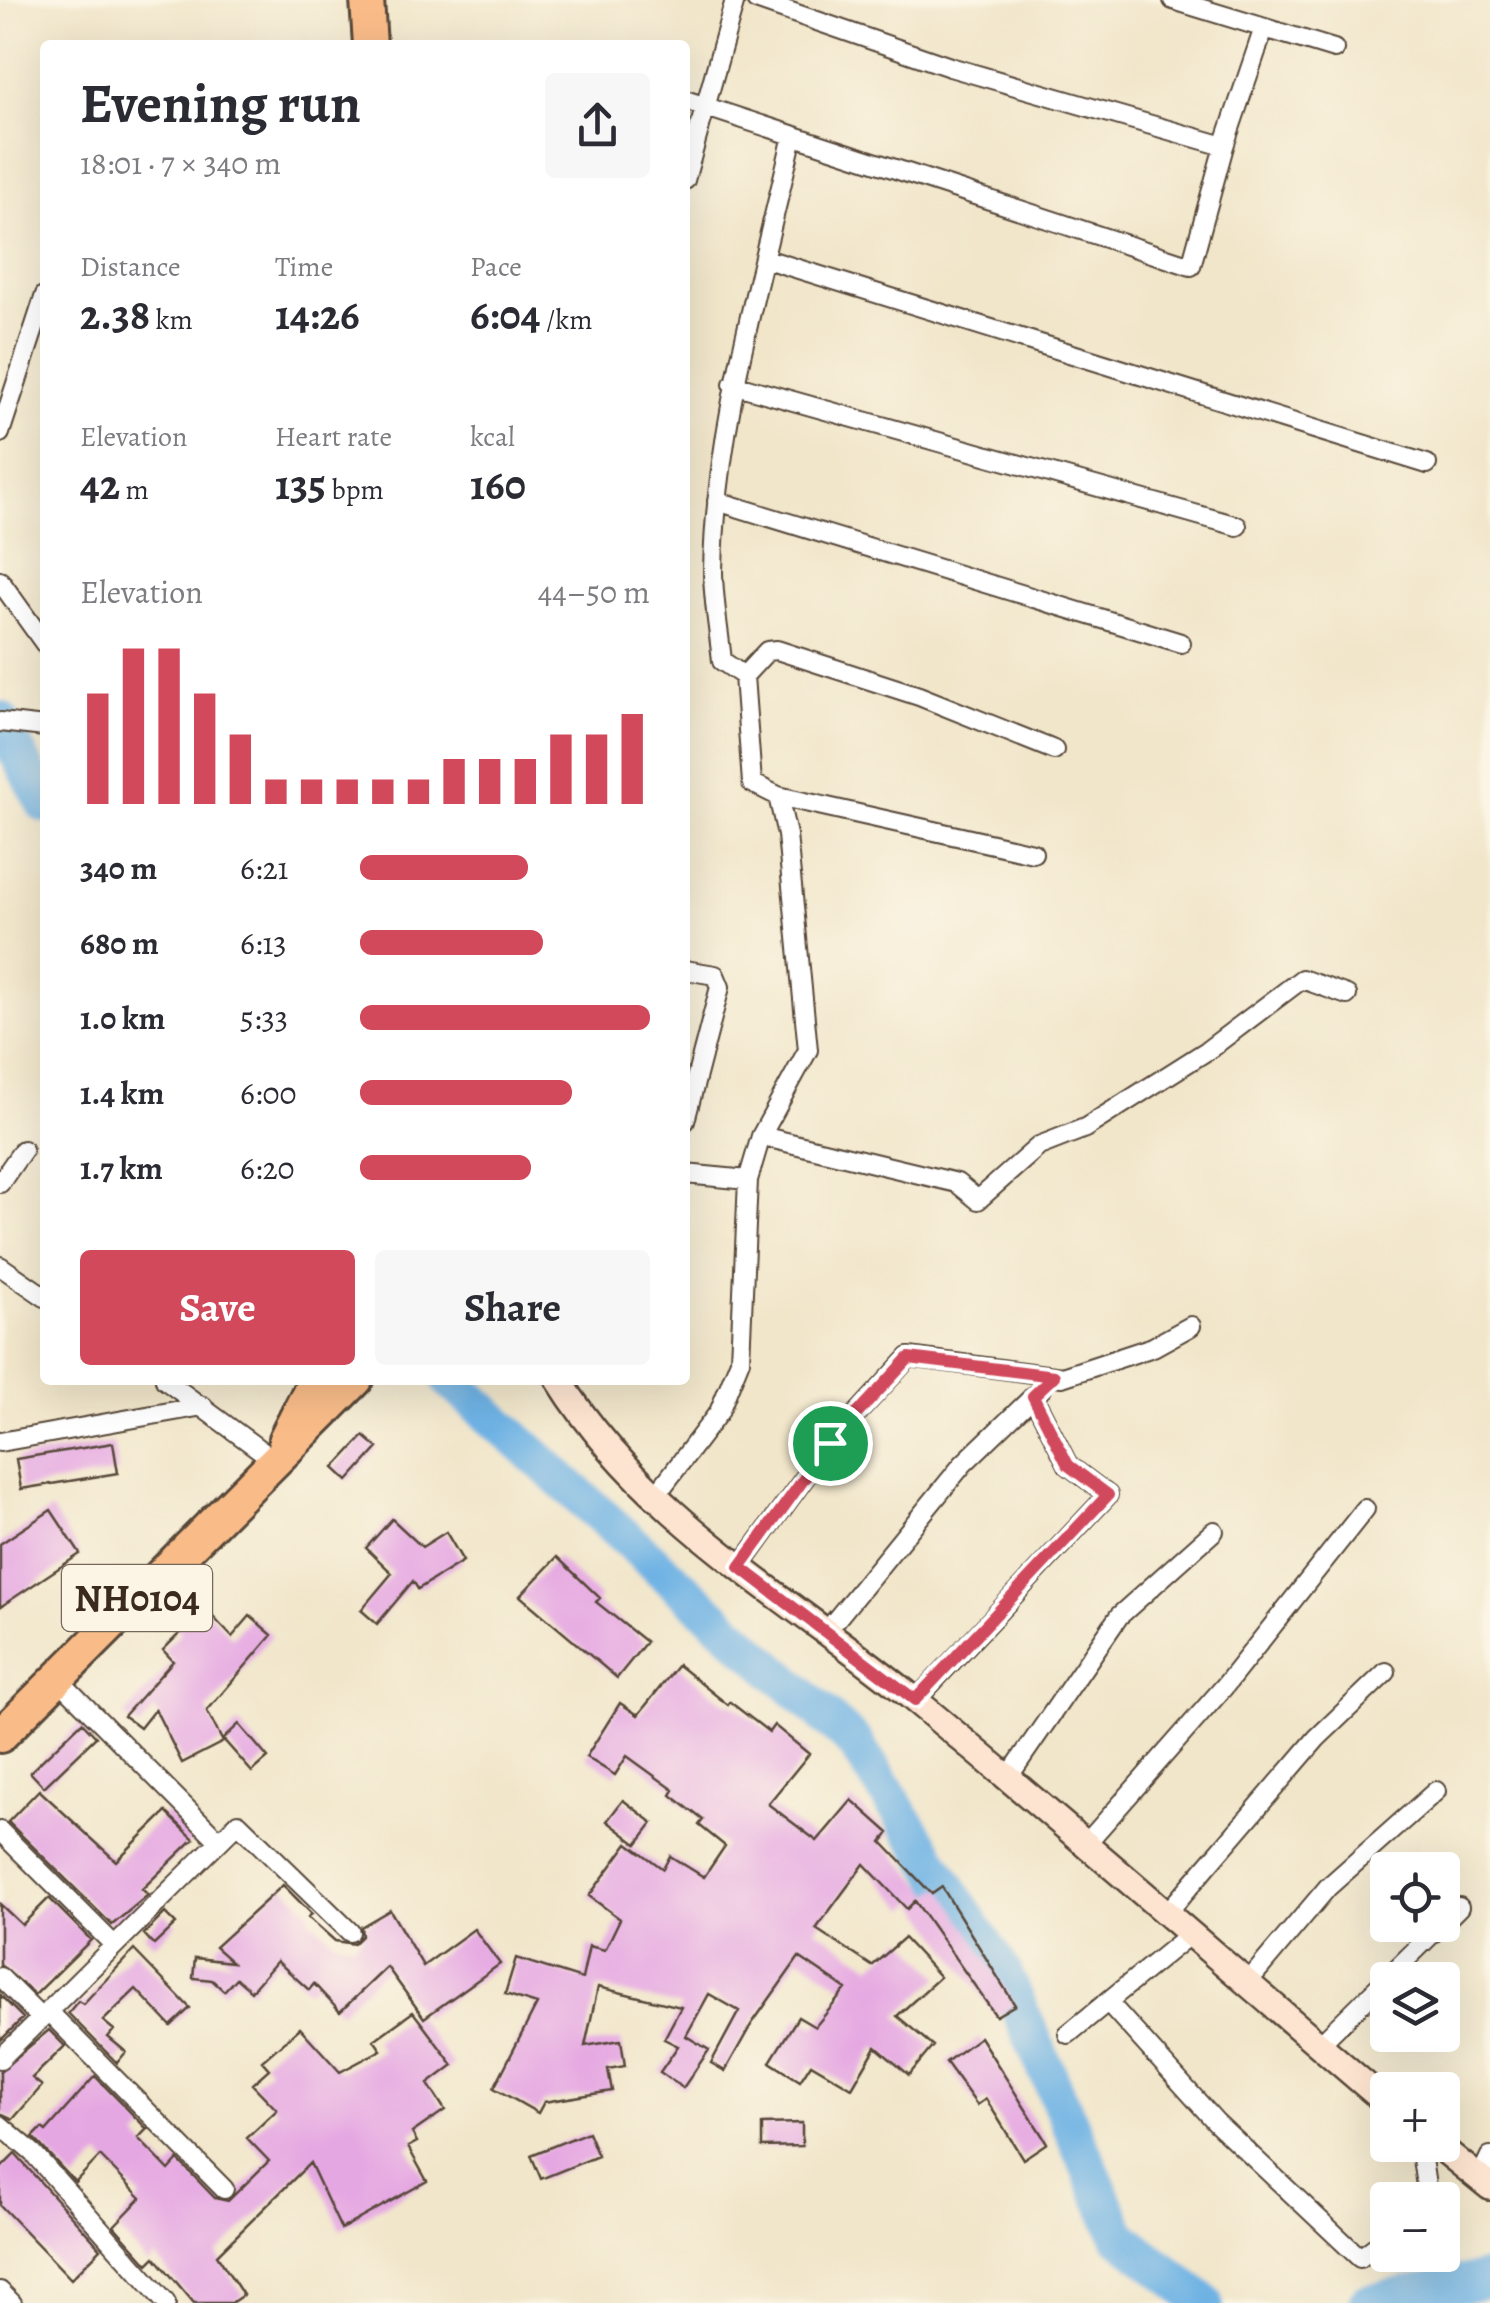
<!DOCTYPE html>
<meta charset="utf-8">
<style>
:root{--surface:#fff;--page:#f7f7f7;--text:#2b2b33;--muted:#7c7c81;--accent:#d1495b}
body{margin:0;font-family:Alegreya,serif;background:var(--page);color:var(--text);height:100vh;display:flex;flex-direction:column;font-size:38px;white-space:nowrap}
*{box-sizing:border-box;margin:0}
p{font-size:32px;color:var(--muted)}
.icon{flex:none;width:55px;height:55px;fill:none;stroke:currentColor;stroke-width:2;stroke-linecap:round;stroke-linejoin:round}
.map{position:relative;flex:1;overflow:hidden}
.side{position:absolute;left:40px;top:40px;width:650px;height:1345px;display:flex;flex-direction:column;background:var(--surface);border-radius:10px;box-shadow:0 10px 40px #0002}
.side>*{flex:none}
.buttons{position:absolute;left:1370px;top:1852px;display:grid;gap:20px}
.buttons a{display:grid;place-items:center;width:90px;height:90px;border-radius:10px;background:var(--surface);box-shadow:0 10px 40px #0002;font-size:50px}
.pin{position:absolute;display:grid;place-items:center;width:85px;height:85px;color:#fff;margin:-42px;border:5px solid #fff;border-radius:50%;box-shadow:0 2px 10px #0007}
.round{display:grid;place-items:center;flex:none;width:105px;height:105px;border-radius:10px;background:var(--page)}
.summary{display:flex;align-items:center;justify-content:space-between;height:170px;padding:0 40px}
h1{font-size:55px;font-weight:700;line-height:75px}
.stats{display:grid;grid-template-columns:repeat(3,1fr);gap:15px;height:170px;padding:10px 40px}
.stats div{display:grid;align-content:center}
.stats b{font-size:42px;font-weight:700}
.stats small{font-size:28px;font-weight:400}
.stats p{font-size:28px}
.chart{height:280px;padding:20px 40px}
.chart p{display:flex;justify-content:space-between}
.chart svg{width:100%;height:180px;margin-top:10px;stroke:var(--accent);stroke-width:6}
.button{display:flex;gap:20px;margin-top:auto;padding:20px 40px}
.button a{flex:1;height:115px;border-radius:10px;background:var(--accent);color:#fff;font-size:40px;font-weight:700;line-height:115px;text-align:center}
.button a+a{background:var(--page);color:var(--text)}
ul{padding:0 40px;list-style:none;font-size:32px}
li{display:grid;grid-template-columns:160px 120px 1fr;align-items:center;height:75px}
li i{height:25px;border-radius:12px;background:var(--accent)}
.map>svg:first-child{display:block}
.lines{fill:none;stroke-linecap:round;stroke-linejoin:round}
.river{stroke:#6eb2e4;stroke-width:38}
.building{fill:#e5a7e2}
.street-casing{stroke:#564638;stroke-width:22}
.secondary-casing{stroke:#564638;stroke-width:30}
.highway-casing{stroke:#564638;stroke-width:38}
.street{stroke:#fff;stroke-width:18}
.secondary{stroke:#fde4d0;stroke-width:25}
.highway{stroke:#f9bc89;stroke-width:32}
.route-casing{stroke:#fff;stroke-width:20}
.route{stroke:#d1495b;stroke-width:12}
.labels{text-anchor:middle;stroke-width:9;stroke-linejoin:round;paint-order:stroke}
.shield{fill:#fcf5e5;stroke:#75675a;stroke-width:2.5}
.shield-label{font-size:38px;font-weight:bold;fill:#3b2a1e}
</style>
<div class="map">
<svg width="1490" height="2303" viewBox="0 0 1490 2303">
<rect width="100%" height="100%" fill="#fcf5e5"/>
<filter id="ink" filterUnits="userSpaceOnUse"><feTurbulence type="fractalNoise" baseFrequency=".01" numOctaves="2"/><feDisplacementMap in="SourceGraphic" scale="20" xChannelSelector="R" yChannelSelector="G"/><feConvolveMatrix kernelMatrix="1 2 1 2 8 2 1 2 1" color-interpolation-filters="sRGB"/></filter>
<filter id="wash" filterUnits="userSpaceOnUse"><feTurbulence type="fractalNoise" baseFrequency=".0048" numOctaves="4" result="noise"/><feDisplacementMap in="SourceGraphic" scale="40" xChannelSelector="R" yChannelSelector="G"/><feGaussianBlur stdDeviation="2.25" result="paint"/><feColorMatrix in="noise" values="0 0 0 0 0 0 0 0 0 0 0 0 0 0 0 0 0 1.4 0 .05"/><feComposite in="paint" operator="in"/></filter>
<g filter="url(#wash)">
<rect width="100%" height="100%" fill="#f1e6ca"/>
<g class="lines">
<path class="river" d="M 0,720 L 45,804
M 450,1380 L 855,1743 L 1003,1972 L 1119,2235 L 1205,2303
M 1367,2303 L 1490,2279"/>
</g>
<g id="blocks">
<path class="building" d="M 364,1436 L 378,1448 L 348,1481 L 334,1468 Z
M 113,1443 L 118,1473 L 21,1489 L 16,1459 Z
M 51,1510 L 80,1554 L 0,1607 L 0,1544 Z
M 392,1519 L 422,1547 L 446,1532 L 463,1561 L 418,1589 L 413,1581 L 377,1624 L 361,1610 L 392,1573 L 366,1548 Z
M 557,1557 L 600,1598 L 596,1602 L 646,1642 L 617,1678 L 520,1596 Z
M 198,1601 L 232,1637 L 250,1616 L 272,1635 L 207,1711 L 223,1742 L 182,1763 L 155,1709 L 140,1728 L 124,1716 L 173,1661 L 163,1650 L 181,1632 L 173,1624 Z
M 678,1665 L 728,1705 L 730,1702 L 769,1732 L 774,1725 L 809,1754 L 768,1804 L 817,1841 L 852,1800 L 889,1833 L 882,1842 L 932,1894 L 942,1887 L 1015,2005 L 996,2016 L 915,1901 L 907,1909 L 864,1864 L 816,1929 L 872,1966 L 904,1938 L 940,1977 L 897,2016 L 933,2046 L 909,2075 L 876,2047 L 852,2088 L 811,2064 L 800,2081 L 770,2062 L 798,2017 L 815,2027 L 846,1989 L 799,1957 L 751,2025 L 725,2071 L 711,2063 L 739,2011 L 709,1994 L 686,2036 L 709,2050 L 683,2088 L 660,2072 L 678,2046 L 664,2039 L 681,2007 L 598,1987 L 585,2046 L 621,2040 L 625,2066 L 608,2069 L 612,2091 L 544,2102 L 538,2113 L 494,2088 L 537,2004 L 505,1994 L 516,1958 L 582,1979 L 589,1946 L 605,1950 L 620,1919 L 589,1896 L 628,1843 L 663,1869 L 670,1856 L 704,1877 L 725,1846 L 699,1825 L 703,1820 L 671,1795 L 674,1790 L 627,1756 L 615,1775 L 586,1757 L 620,1703 L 638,1715 Z
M 82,1722 L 96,1737 L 44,1787 L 30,1772 Z
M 239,1724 L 268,1758 L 252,1772 L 223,1739 Z
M 39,1790 L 116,1861 L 166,1812 L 194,1839 L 142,1889 L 148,1895 L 112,1925 L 8,1822 Z
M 623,1800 L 653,1823 L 637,1844 L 607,1821 Z
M 283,1885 L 312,1914 L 308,1917 L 335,1941 L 354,1944 L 362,1936 L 361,1927 L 390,1910 L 423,1966 L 474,1929 L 500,1964 L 424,2018 L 387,1967 L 340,2012 L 314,1984 L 309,1990 L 277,1961 L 251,1991 L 236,1978 L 224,1991 L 212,1980 L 193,1978 L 195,1958 L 232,1962 L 215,1947 Z
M 49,1898 L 91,1940 L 35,1995 L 0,1965 L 0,1904 L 22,1925 Z
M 165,1913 L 176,1924 L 154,1945 L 144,1934 Z
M 134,1950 L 190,2008 L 171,2026 L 136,1989 L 103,2021 L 114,2030 L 108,2037 L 126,2052 L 117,2063 L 68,2013 L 78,2001 L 83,2004 Z
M 0,1995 L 23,2018 L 0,2041 Z
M 413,2012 L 453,2065 L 428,2084 L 445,2110 L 412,2133 L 417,2142 L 408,2147 L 427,2181 L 341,2229 L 310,2163 L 217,2255 L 243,2295 L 231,2303 L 194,2303 L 155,2257 L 148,2264 L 114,2226 L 141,2198 L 100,2156 L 75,2182 L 33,2137 L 42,2128 L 46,2131 L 95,2076 L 147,2129 L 138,2138 L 169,2170 L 178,2160 L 215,2198 L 228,2201 L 269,2161 L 247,2138 L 277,2110 L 252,2084 L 269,2069 L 262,2061 L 300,2028 L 340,2072 L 381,2050 L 374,2040 Z
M 49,2030 L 65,2046 L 32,2078 L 42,2086 L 13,2119 L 0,2113 L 0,2071 Z
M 980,2037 L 1047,2143 L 1023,2159 L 986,2099 L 977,2105 L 946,2062 Z
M 802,2123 L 802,2146 L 762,2147 L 762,2124 Z
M 588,2132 L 598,2156 L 541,2179 L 531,2155 Z
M 15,2154 L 101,2249 L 71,2279 L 0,2205 L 0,2169 Z"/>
</g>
</g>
<g filter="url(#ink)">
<use href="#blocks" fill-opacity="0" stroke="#564638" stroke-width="2.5"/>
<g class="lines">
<g class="street-casing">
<path id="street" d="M 756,0 L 950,67 L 1224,146
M 1173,0 L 1334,49
M 685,100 L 1191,266 L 1224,146 L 1264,28
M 685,180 L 735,0
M 766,259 L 1427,464
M 733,384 L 1237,526
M 0,433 L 45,295
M 717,501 L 1181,643
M 0,581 L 45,644
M 744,676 L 767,651 L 777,650 L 919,696 L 1054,750
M 0,722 L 45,727
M 778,796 L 1033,853
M 685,970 L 715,975 L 720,987 L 685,1121
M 761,1136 L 957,1183 L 978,1200 L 1039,1146 L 1085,1128 L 1208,1050 L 1302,979 L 1347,995
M 685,1174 L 748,1180
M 0,1183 L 23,1150
M 0,1266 L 45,1297
M 165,1380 L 275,1461
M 0,1442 L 203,1406
M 653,1499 L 719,1412 L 740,1360 L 748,1180 L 761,1136 L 808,1050 L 787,835 L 778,796 L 752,783 L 744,676 L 722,661 C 719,631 713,600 713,570 C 716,421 761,279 793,135
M 740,1567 L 830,1443 L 909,1357 L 1062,1377 L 1153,1347 L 1191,1326
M 826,1632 L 963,1464 L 1041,1389
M 57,1678 L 219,1841
M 915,1701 L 1108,1495 L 1068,1465 L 1033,1396
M 1007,1779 L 1119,1616 L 1214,1531
M 0,1831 L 114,1945
M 1084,1846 L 1224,1687 L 1365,1509
M 1166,1914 L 1317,1738 L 1386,1672
M 1442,1924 L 1459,1907
M 0,1977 L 41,2018
M 1247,1983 L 1328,1887 L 1436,1791
M 1108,2002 L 1216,2122 L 1360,2258 L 1388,2237
M 48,2011 L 224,2189
M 1068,2034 L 1190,1934
M 1319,2045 L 1441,1925
M 0,2059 L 238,1823 L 350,1932
M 0,2125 L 33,2153 L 166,2303
M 1420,2145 L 1428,2200
M 1480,2177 L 1490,2156
M 0,2291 L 12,2303"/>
</g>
<g class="secondary-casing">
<path id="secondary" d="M 559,1380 C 647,1521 791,1598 916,1701 C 1076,1833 1231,1970 1388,2104
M 1438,2145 L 1490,2187"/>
</g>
<g class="highway-casing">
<path id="highway" d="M 367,0 L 370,45
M 285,1439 L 315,1380
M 0,1736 L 356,1380"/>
</g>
<use href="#street" class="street"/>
<use href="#secondary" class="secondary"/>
<use href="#highway" class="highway"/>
</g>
</g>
<g class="lines" filter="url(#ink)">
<g class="route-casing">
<path id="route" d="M 909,1358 L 1054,1376 L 1033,1396 L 1068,1465 L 1108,1495 L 915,1700 L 740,1567 L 830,1443 Z"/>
</g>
<use href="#route" class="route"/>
</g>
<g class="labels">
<rect class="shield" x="62" y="1565" width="150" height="66" rx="8"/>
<g class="shield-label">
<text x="137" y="1611">NH0104</text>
</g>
</g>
</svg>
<div class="buttons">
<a><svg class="icon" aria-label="locate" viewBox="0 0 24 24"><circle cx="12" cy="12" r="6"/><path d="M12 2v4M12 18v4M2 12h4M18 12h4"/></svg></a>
<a><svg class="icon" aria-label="layers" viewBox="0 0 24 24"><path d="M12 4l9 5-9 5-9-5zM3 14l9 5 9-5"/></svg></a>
<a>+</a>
<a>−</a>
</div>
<div class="pin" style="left:830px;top:1443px;background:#1e9e55"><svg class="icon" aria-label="arrive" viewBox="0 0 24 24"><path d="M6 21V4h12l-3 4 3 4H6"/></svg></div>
<section class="side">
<div class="summary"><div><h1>Evening run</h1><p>18:01 · 7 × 340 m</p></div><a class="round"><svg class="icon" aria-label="share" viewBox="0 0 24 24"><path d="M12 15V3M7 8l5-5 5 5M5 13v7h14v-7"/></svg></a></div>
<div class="stats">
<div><p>Distance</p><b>2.38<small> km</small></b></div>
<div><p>Time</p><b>14:26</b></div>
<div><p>Pace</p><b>6:04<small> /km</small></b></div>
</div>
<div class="stats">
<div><p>Elevation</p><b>42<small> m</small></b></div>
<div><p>Heart rate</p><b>135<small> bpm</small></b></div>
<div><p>kcal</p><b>160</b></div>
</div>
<div class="chart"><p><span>Elevation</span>44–50 m</p>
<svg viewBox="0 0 160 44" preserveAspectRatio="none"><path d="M5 44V17M15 44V6M25 44V6M35 44V17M45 44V27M55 44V38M65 44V38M75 44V38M85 44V38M95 44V38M105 44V33M115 44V33M125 44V33M135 44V27M145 44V27M155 44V22"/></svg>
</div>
<ul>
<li><b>340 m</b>6:21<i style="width:58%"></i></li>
<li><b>680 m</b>6:13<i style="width:63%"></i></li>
<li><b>1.0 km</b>5:33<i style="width:100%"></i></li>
<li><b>1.4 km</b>6:00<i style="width:73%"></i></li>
<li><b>1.7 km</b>6:20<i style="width:59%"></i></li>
</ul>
<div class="button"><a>Save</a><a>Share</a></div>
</section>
</div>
